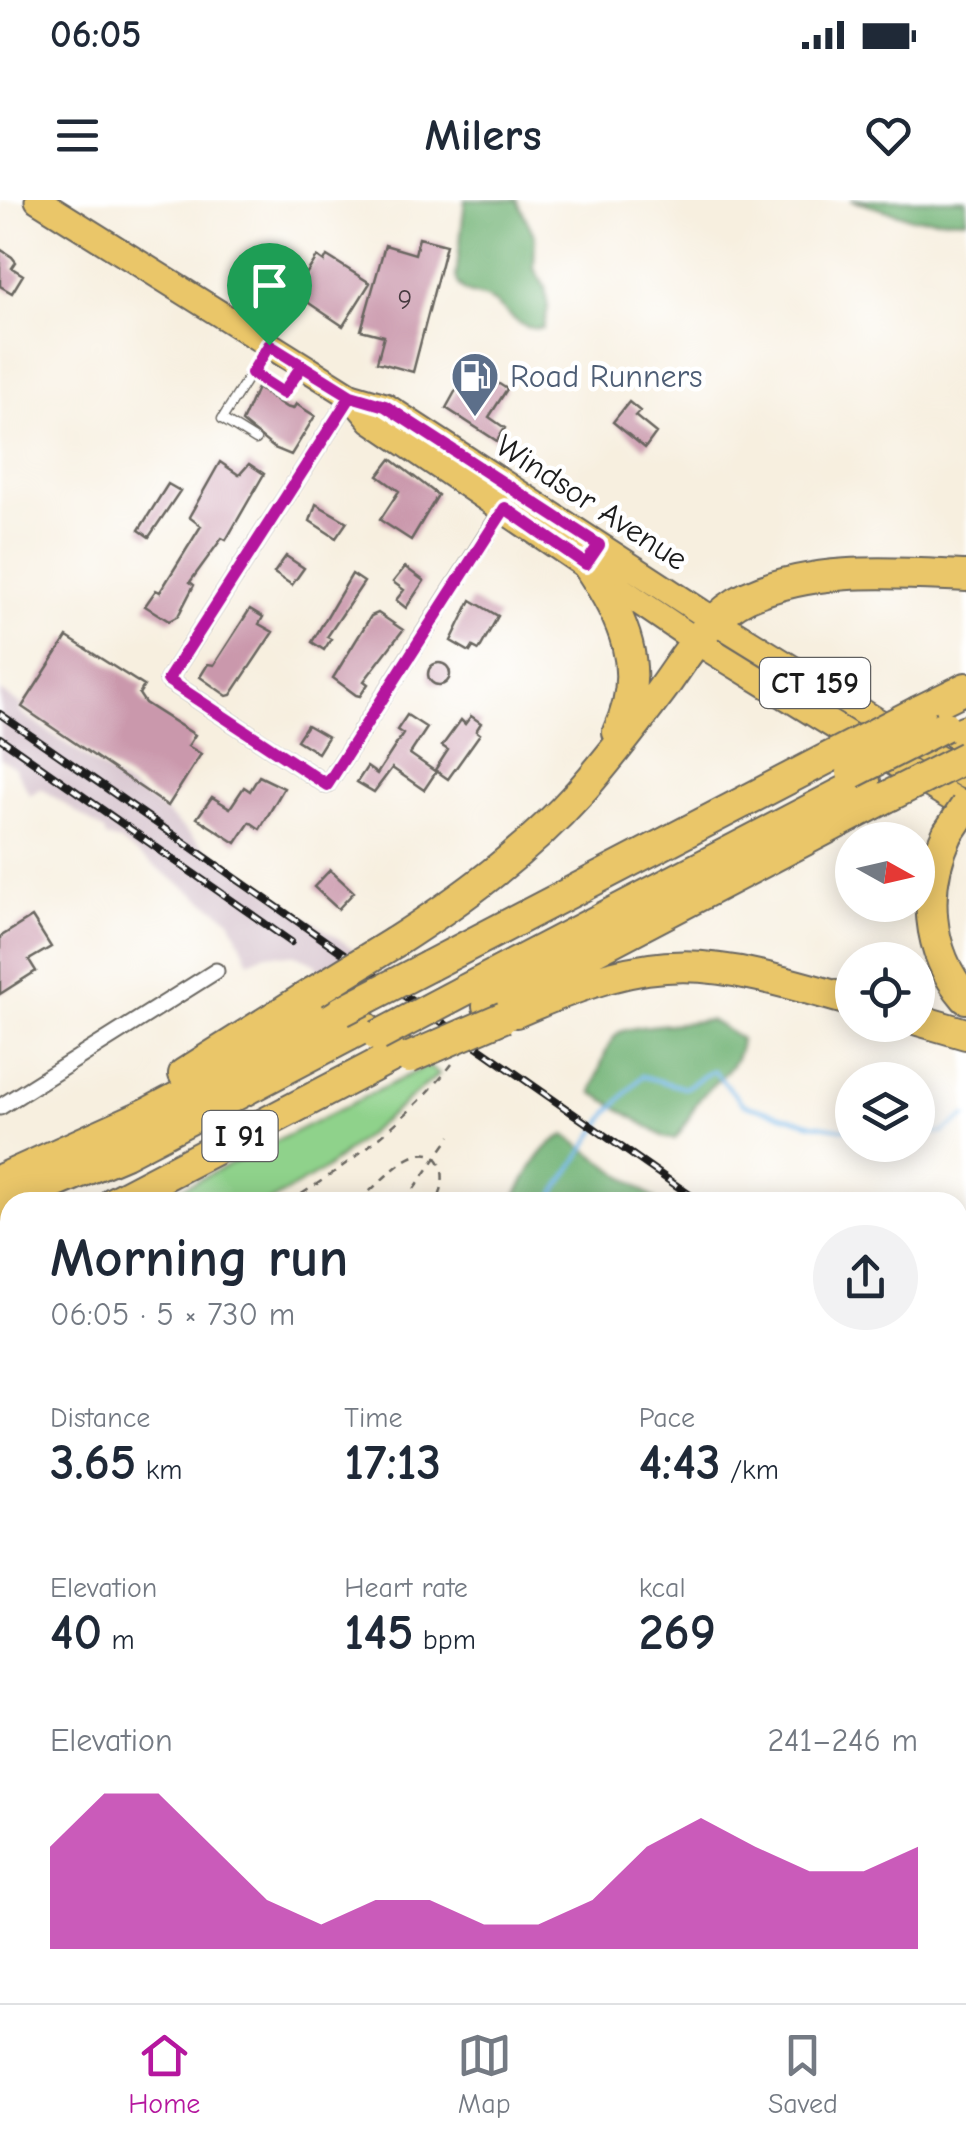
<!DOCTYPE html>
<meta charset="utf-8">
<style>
:root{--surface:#fff;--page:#f2f2f3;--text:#1f2937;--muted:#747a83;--line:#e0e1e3;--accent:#b5179e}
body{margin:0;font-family:"Comic Neue",sans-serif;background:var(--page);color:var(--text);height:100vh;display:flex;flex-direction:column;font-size:38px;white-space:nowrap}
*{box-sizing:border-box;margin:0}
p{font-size:32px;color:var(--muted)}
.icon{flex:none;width:55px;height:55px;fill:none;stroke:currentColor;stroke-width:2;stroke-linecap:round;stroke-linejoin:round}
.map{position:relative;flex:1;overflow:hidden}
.side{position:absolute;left:0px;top:992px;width:968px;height:812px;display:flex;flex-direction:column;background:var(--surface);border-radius:30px 30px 0 0;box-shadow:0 5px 25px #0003}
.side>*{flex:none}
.needle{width:65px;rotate:98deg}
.controls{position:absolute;left:835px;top:622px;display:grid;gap:20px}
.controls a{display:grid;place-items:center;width:100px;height:100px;border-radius:50%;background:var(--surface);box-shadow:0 5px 25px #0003;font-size:50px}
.pin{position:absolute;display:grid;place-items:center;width:85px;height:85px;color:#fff;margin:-102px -42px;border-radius:50% 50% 50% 0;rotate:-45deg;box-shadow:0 0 10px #0007}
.pin .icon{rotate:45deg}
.round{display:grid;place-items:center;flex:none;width:105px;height:105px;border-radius:52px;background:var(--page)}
.headline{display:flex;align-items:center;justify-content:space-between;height:170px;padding:0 50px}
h1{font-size:55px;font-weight:600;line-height:75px}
.metrics{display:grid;grid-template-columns:repeat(3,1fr);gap:15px;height:170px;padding:10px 50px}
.metrics div{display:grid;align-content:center}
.metrics b{font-size:50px;font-weight:600}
.metrics small{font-size:28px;font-weight:400}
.metrics p{font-size:28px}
.chart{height:280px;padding:20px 50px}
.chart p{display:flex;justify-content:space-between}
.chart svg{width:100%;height:180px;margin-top:10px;fill:var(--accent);opacity:.7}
.status{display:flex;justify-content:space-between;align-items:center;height:70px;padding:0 50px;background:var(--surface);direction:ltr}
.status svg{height:28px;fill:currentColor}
header{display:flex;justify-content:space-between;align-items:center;height:130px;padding:0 50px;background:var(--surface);font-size:45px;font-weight:600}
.tab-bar{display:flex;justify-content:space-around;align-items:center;height:140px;border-top:2px solid var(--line);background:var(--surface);font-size:28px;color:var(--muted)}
.tab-bar a{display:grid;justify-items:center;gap:5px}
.tab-bar .active{color:var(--accent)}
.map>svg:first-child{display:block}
.industrial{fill:#d2bdc8}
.green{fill:#8fd28b;stroke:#567754;stroke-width:2.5}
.forest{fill:#73b477;stroke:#48684a;stroke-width:2.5}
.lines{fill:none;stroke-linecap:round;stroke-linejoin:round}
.stream{stroke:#73b7e9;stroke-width:4}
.building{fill:#ca98ac}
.service-casing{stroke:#696660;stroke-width:11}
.minor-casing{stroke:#696660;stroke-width:19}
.primary-casing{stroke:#696660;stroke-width:29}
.motorway-casing{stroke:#696660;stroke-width:34}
.path{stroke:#696660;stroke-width:2.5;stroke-dasharray:8 8;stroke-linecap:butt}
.service{stroke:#fff;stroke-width:8}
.minor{stroke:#fff;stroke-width:15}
.primary{stroke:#eac669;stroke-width:25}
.motorway{stroke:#eac669;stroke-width:30}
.rail-casing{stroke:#1c1c1c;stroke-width:8}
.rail{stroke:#fff;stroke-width:4;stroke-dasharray:11;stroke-linecap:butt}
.motorway-bridge-casing{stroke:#696660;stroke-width:34;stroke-linecap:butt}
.motorway-bridge{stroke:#eac669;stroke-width:30}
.route-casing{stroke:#fff;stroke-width:20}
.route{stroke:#b5179e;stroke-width:12}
.labels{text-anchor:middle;stroke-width:9;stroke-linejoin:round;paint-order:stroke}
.number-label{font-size:28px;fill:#483b40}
.shield{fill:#fff;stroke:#606060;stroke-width:2.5}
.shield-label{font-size:30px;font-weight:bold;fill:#1c1c1c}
.service-label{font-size:32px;fill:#4e5e75;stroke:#fff;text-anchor:start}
.street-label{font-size:32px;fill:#1c1c1c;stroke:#fff}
</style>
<div class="status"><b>06:05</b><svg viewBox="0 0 49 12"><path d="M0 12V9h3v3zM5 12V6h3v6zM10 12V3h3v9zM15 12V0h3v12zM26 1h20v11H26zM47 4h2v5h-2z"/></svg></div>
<header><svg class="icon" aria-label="menu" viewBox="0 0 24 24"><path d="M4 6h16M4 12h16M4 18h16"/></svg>Milers<svg class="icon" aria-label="heart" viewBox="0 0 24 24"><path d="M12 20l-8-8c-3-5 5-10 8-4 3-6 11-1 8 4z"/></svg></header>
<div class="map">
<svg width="966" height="1803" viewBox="0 0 966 1803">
<rect width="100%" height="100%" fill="#fff"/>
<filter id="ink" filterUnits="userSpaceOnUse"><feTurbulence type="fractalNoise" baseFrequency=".01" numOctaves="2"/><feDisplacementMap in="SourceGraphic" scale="20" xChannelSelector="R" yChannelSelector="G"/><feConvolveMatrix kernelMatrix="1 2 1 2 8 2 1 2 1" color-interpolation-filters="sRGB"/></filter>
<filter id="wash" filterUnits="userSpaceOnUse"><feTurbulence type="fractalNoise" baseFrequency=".0048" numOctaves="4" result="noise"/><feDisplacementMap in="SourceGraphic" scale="40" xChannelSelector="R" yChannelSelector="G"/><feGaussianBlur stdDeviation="2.25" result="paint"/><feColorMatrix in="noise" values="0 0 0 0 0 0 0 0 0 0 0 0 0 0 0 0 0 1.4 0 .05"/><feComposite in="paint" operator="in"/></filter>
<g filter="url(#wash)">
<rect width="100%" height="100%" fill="#f7efdf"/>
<path class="industrial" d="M 0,491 L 21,505 L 20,512 L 164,611 L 205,648 L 358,752 L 317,773 L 317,764 L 296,755 L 266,754 L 249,762 L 230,719 L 120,642 L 106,638 L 104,631 L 41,588 L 30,595 L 14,567 L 0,558 Z"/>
<path class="green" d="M 427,866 L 439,874 L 327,968 L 269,1002 L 154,1002 Z
M 6,1228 L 10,1230 L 10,1417 L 0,1431 L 0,1232 Z
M 958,1397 L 966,1404 L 966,1522 L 958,1530 Z
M 28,1795 L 320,1795 L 333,1803 L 23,1803 Z"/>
<path class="forest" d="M 465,0 L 517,0 L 535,37 L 534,69 L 545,87 L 548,108 L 543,128 C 519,131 511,114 494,102 C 477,91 463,100 456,77 Z
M 851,0 L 966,0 L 966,20 L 912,18 Z
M 710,820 L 741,839 C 738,874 713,877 696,904 C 689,916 685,928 675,939 L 666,938 L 592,892 C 599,875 604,847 617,834 C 626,825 692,823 710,820 Z
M 565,935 L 655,999 L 654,1002 L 512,1002 C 527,979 538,946 565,935 Z
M 10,1690 L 10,1795 L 28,1795 L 23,1803 L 0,1803 L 0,1700 Z"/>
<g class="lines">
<path class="stream" d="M 918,933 L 942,933 L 966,916
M 549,1002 L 609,912 L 642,876 L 685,888 L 713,870 L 743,904 L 812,924 L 852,930
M 0,1803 L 10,1790"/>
</g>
<g id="blocks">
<path class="building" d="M 419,38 L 446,45 L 413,172 L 377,162 L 384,136 L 361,130 L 385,45 L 415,54 Z
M 0,49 L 12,57 L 16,62 L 12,68 L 23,75 L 12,93 L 0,86 Z
M 327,56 L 370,83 L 343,126 L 294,93 L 317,57 L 324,62 Z
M 470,165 L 507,189 L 489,217 L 505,228 L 497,241 L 446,208 Z
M 257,188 L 286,207 L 293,209 L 296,204 L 315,216 L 291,255 L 274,248 L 242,222 Z
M 629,202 L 640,211 L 635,216 L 656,233 L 645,248 L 613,222 Z
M 391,259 L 438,295 L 411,340 L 380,320 L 399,291 L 378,276 Z
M 220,262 L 239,275 L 249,264 L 264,274 L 226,340 L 222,338 L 190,382 L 194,385 L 178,416 L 169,421 L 145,406 L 156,390 L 160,392 L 201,326 L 189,317 Z
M 168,284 L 180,291 L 149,337 L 139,330 Z
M 316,304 L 347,322 L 336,338 L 310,321 Z
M 286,356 L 304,368 L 292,385 L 274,373 Z
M 405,367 L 424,381 L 406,408 L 396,400 L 404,390 L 393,382 Z
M 352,374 L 364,382 L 327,437 L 331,439 L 324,450 L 312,442 Z
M 471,400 L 498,416 L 479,450 L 473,447 L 470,452 L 451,441 Z
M 250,409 L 263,417 L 259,424 L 273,432 L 231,495 L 227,496 L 200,477 L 208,464 L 214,465 Z
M 378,413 L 403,430 L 364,481 L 368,484 L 360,496 L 356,495 L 333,478 L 371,416 Z
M 67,437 L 144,486 L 139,494 L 145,503 L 195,535 L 188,546 L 201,554 L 168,606 L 22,507 Z
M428 474a11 11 0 1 1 22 0a11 11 0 1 1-22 0Z
M 407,515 L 427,528 L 410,554 L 436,572 L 424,590 L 392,568 L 374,592 L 357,582 L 367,567 L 377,574 L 403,534 L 397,530 Z
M 471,516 L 481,523 L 476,531 L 480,534 L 448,579 L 435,570 L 448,550 L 442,546 L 461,520 L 465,524 Z
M 307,525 L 328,537 L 318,553 L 297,540 Z
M 259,576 L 284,588 L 260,629 L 250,622 L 236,643 L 197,618 L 212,597 L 230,608 L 244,587 L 250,591 Z
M 330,670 L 354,692 L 338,709 L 314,687 Z
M 32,717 L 51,747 L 29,760 L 36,771 L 0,794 L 0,737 Z"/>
</g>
</g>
<g filter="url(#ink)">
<use href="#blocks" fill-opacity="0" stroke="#696660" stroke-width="2.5"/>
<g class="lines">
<g class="service-casing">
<path id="service" d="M 252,173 L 283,193 L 299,169
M 256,240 L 222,219 L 266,149"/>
</g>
<g class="minor-casing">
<path id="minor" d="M 351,196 L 168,480 L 327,585 L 506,305
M 0,907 L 216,771"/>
</g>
<g class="primary-casing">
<path id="primary" d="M 38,0 L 351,196 L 385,206 L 701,412 L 966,576
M 351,196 L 371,220 L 704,446 L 966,607"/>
</g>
<g class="motorway-casing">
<path id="motorway" d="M 587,364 C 623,417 648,469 618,532
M 919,511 L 966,488
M 957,534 L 966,530
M 948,633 C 922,687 926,752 966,798
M 395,742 C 462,699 526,652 579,593 C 608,561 634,526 660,492 C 686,457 707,416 747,397 C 815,366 894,373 966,376
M 429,766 L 828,558
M 465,790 L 865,581
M 488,806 L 889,596
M 516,812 C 662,748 703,758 852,801
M 918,820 L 966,834
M 184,874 L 314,792
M 0,980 L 146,914 L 342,811
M 10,1002 L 125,953 L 365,827
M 114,1002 L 401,852
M 0,1031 L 10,1027
M 0,1059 L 10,1054"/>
</g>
<path class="path" d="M 288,1002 C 342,971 415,913 452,864
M 358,1002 C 373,989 389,971 406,960 C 443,938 449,977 437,1002
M 405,1002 L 451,936
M 0,1145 L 10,1143
M 0,1581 L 10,1566
M 0,1699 L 10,1682"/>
<use href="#service" class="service"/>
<use href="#minor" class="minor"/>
<use href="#primary" class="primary"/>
<use href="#motorway" class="motorway"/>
<g class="rail-casing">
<path id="rail" d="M 0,514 L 700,1002
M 0,538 L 291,742
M 958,1183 L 966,1188"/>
</g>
<use href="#rail" class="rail"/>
<g class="motorway-bridge-casing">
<path id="motorway-bridge" d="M 828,558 L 919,511
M 852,573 L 944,526
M 889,596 L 966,557
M 948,633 L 966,606
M 314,792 L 395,742
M 342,811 L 429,766
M 378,836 L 465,790
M 409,858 L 504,817"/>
</g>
<use href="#motorway-bridge" class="motorway-bridge"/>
</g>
</g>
<g class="lines" filter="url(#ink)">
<g class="route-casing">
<path id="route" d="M 269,145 L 351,196 L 168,480 L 327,585 L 505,308 L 586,364 L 599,345 L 385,206 L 351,196 L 302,166 L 283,193 L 252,173 L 269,145"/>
</g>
<use href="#route" class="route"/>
</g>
<defs>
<g id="fuel-pin" transform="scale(2.5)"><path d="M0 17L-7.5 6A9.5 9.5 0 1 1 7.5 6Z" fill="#5c6f8a" stroke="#fff"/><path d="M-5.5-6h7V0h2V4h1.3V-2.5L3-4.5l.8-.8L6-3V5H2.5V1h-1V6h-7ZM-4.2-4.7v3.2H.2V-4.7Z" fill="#fff"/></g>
</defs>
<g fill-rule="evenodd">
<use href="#fuel-pin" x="475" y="176"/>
</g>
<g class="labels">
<g class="number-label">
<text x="405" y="109">9</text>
</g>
<g class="shield">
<rect x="760" y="458" width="110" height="50" rx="8"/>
<rect x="202.5" y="911" width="75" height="50" rx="8"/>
</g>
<g class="shield-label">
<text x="815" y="493">CT 159</text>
<text x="240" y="946">I 91</text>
</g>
<g class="service-label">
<text x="510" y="187">Road Runners</text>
</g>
<g class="street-label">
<text transform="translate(592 302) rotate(33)" y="11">Windsor Avenue</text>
</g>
</g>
</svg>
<div class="controls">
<a><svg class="needle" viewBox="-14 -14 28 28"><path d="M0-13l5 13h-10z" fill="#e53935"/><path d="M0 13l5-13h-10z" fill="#747a83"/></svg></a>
<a><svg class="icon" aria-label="locate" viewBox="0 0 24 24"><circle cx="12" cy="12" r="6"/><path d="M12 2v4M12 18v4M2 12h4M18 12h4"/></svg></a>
<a><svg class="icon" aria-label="layers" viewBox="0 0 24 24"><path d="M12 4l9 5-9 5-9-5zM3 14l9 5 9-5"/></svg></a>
</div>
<div class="pin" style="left:269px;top:145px;background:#1e9e55"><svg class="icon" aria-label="arrive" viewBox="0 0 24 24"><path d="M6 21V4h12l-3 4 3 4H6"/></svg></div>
<section class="side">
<div class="headline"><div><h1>Morning run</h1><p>06:05 · 5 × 730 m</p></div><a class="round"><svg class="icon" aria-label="share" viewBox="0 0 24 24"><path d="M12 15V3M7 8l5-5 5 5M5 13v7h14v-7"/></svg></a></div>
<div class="metrics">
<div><p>Distance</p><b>3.65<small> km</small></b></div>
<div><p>Time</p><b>17:13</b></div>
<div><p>Pace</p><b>4:43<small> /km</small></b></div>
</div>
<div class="metrics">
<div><p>Elevation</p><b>40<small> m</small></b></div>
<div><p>Heart rate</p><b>145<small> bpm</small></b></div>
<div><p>kcal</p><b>269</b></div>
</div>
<div class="chart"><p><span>Elevation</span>241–246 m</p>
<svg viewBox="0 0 160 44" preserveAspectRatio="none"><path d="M0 44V19L10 6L20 6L30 19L40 32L50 38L60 32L70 32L80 38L90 38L100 32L110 19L120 12L130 19L140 25L150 25L160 19V44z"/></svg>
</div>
</section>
</div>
<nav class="tab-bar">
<a class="active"><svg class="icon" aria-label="home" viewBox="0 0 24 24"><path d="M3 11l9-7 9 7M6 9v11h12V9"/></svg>Home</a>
<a><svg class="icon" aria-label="map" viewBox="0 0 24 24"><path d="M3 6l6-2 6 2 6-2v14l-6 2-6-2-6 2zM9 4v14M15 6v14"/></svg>Map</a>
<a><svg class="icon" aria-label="saved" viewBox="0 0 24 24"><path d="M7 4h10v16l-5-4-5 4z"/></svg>Saved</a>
</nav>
